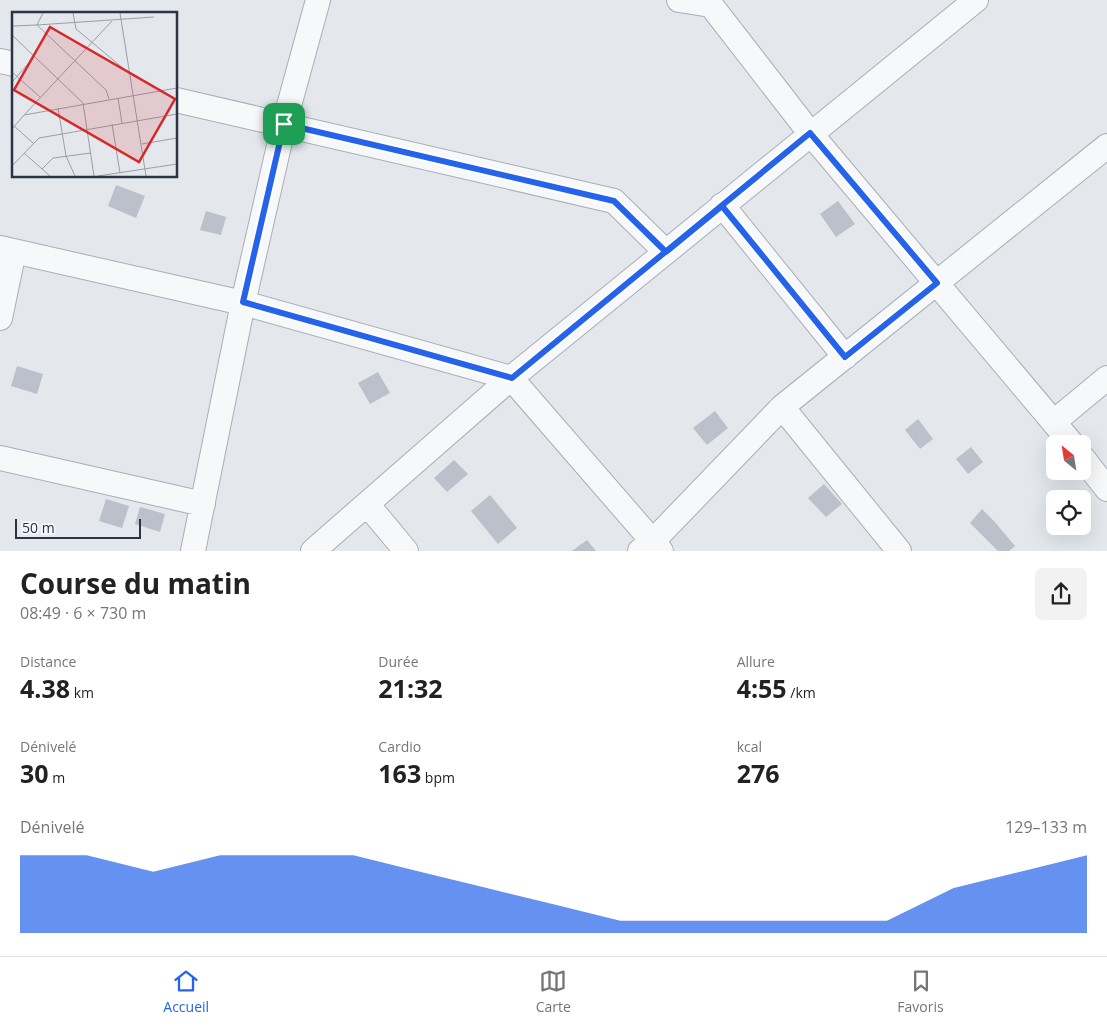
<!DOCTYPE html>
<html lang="fr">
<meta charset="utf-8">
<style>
:root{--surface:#fff;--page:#f2f2f2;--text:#222;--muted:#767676;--line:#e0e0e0;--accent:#2563eb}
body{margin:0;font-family:"Open Sans",sans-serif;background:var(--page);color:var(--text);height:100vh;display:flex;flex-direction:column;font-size:19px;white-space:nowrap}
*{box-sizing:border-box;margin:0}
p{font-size:16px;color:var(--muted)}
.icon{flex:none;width:28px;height:28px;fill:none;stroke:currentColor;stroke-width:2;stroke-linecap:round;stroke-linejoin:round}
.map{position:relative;height:551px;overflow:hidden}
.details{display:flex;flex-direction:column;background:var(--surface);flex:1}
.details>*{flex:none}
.needle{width:32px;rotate:330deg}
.fabs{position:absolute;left:1046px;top:435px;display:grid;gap:10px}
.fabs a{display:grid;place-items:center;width:45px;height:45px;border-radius:8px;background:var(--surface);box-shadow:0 5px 20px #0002;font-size:25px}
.scale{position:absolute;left:15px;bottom:12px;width:126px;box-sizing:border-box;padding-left:5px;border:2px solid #2b3445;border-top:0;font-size:14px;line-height:18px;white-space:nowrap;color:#2b3445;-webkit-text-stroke:4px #f4f6f9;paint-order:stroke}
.pin{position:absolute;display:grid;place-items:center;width:42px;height:42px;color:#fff;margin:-21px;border-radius:10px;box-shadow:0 2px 8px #0006}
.round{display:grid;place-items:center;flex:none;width:52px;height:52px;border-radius:8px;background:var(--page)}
.headline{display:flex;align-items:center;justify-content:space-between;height:85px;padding:0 20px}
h1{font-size:28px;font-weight:700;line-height:38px}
.metrics{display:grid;grid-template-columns:repeat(3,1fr);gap:8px;height:85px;padding:5px 20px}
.metrics div{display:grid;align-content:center}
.metrics b{font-size:25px;font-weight:700}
.metrics small{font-size:14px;font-weight:400}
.metrics p{font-size:14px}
.chart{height:140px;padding:10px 20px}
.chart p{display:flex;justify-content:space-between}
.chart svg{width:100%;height:90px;margin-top:5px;fill:var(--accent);opacity:.7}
.menu{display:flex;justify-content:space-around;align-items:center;height:70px;border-top:1px solid var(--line);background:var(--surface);font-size:14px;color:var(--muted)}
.menu a{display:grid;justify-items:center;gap:2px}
.menu .on{color:var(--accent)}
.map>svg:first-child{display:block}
.building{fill:#bbc0ca}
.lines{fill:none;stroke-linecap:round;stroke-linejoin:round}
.minor-casing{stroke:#a9aeb7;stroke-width:26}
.minor{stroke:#f7f8fa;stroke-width:24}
.route-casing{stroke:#fff;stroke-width:10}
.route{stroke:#2563eb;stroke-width:6}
.inset-road{fill:none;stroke:#9a9fa9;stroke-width:1}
.view{fill:#d62828;fill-opacity:0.15;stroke:#d62828;stroke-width:2.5}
.inset-edge{fill:none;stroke:#2b3445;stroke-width:2.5}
</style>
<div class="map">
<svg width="1107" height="551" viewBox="0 0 1107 551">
<rect width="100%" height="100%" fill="#e4e7ec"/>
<path class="building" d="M 116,185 L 145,196 L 136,218 L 108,206 Z
M 838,201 L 855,224 L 836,237 L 820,214 Z
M 206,211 L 226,217 L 221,235 L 200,230 Z
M 17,366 L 43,374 L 37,394 L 11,386 Z
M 378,372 L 390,393 L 370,404 L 358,383 Z
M 715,411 L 728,428 L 707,445 L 693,428 Z
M 918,419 L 933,439 L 920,449 L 905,430 Z
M 971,447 L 983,462 L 968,474 L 956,459 Z
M 454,460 L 468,474 L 447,492 L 434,478 Z
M 824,484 L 842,504 L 826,517 L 808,498 Z
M 490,495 L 517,528 L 498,544 L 471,511 Z
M 106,499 L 129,506 L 122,528 L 99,521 Z
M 140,507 L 165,514 L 160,532 L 135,524 Z
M 982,509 L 993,520 L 1015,546 L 1009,551 L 998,551 L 970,523 Z
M 587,540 L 596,551 L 572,551 Z"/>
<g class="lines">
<g class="minor-casing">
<path id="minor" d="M 679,0 L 711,5
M 707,0 L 810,133 L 1072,444
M 0,61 L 14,64
M 176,100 L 614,201 L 666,252
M 722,205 L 845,357
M 0,248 L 243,303 L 511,378 L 661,551
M 0,318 L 14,251
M 782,407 L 899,551
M 1055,421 L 1107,378
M 1082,457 L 1107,489
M 0,458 L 203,504
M 367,504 L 406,551
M 193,551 L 243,303 L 284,124 L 318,0
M 313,551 L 511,378 L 976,0
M 640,551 L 654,540 L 782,407 L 1107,146"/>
</g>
<use href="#minor" class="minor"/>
</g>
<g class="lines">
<g class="route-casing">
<path id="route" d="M 284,124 L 243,302 L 512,378 C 611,296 711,215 810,133 L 937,283 L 845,357 L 722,206 L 666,252 L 614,201 L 284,124"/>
</g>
<use href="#route" class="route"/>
</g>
<g transform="translate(12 12)">
<rect width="165" height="165" fill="#e4e7ec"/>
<path class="inset-road" d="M 31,1 L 25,13 L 142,5M 61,1 L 64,17 L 118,62M 108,1 L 134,164M 0,14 L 25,13 L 94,78 L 97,87M 0,23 L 71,91 L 82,164M 0,60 L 28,85M 0,70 L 23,44M 106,86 L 110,111M 46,96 L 54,144 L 63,164M 13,102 L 100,9M 100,112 L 108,161M 2,114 L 21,131M 0,117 L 12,103 L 165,76M 130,132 L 165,126M 12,141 L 38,164M 0,154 L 27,126 L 165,102M 30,157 L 41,146 L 79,141M 86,164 L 165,152"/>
<path class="view" d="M 38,15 L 163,87 L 127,150 L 2,78 Z"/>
<rect width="165" height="165" class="inset-edge"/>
</g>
</svg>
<div class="fabs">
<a><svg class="needle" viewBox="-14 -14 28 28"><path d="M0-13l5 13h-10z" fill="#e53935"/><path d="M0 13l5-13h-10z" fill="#767676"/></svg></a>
<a><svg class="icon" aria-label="locate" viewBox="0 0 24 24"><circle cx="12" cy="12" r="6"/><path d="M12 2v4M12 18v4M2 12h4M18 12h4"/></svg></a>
</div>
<div class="scale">50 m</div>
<div class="pin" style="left:284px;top:124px;background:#1e9e55"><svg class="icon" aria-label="arrive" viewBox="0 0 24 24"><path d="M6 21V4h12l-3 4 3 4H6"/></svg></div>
</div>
<section class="details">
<div class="headline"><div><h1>Course du matin</h1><p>08:49 · 6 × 730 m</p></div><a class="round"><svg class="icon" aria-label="share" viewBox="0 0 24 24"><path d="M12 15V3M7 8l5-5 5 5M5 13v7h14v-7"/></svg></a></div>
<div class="metrics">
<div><p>Distance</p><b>4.38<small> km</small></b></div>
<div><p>Durée</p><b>21:32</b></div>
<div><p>Allure</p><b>4:55<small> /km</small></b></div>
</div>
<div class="metrics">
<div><p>Dénivelé</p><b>30<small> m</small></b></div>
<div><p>Cardio</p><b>163<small> bpm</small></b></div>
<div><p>kcal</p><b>276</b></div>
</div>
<div class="chart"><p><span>Dénivelé</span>129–133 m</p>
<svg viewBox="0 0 160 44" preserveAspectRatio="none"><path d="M0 44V6L10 6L20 14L30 6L40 6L50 6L60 14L70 22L80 30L90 38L100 38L110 38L120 38L130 38L140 22L150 14L160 6V44z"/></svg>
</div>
</section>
<nav class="menu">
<a class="on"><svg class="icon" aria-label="home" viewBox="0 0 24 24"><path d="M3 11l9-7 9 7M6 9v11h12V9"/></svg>Accueil</a>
<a><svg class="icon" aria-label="map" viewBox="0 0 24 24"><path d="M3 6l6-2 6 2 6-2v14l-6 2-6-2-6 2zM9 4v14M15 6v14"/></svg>Carte</a>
<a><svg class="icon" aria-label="saved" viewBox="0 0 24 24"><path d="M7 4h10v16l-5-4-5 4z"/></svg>Favoris</a>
</nav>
